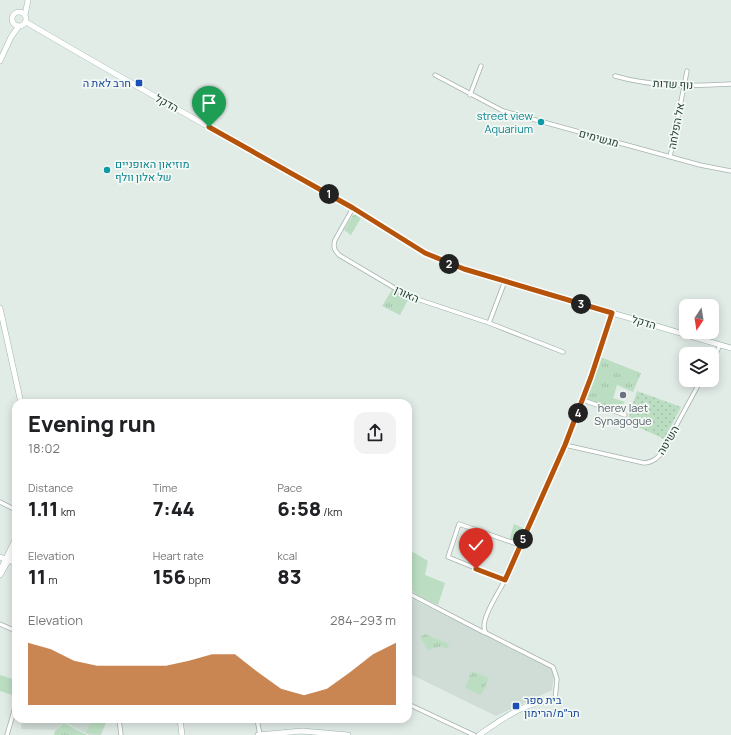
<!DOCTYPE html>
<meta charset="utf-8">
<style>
:root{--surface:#fff;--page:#f2f2f2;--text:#202124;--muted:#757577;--accent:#b45309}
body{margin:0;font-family:Manrope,Heebo,sans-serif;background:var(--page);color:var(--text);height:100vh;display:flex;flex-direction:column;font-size:15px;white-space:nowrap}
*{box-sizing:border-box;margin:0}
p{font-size:13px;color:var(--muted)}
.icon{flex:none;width:22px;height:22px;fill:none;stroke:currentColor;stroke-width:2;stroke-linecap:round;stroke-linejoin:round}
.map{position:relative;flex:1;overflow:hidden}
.drawer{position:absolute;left:12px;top:399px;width:400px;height:324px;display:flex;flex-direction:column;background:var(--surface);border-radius:12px;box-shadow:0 2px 10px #0003}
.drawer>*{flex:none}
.needle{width:26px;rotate:192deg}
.tools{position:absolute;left:679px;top:299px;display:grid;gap:8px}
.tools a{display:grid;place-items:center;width:40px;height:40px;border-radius:8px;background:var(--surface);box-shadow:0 2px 10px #0003;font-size:20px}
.pin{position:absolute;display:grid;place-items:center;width:34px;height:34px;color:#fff;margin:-41px -17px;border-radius:50% 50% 50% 0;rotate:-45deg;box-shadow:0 0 4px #0007}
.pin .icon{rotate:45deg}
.km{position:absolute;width:20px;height:20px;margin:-10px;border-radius:50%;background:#222;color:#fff;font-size:11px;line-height:20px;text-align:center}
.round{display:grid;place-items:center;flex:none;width:42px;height:42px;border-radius:12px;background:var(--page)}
.summary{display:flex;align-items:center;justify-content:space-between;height:68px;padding:0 16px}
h1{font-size:22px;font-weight:800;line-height:30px}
.stats{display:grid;grid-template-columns:repeat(3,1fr);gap:6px;height:68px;padding:4px 16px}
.stats div{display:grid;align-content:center}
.stats b{font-size:20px;font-weight:800}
.stats small{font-size:11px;font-weight:400}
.stats p{font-size:11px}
.chart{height:112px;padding:8px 16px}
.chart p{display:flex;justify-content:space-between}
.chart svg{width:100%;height:72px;margin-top:4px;fill:var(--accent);opacity:.7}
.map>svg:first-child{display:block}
.built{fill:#d0dcd6}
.grass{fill:#bbdec2}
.park{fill:url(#park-tufts)}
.garden{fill:url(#garden-dots)}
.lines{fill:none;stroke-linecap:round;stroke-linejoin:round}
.street-casing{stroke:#a5b4ae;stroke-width:5}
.secondary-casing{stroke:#a0b8af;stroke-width:6}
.street{stroke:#fff;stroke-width:3.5}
.secondary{stroke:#fff;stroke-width:5}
.route-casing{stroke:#fff;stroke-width:8}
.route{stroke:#b45309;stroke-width:5}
.transit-dot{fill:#1a4fb4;stroke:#f3f9f5;stroke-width:1.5}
.culture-dot{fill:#0f9aa8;stroke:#f3f9f5;stroke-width:1.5}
.worship-dot{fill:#6b7280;stroke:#f3f9f5;stroke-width:1.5}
.labels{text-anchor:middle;stroke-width:3.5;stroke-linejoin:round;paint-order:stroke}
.transit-label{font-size:11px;fill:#164399;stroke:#f3f9f5;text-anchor:end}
.street-label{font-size:11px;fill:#223e35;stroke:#f3f9f5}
.culture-label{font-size:11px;fill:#0d838f;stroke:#f3f9f5;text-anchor:end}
.worship-label{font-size:11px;fill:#5b616d;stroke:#f3f9f5}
</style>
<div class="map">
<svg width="731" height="735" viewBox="0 0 731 735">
<defs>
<pattern id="park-tufts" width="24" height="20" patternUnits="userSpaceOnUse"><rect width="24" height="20" fill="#bbdec2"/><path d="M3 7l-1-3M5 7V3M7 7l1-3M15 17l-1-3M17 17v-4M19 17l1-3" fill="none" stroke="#a0c0a7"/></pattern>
<pattern id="garden-dots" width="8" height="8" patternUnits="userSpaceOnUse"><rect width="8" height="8" fill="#bbdec2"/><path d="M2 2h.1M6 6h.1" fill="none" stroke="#a0c0a7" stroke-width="1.8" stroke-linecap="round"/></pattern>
</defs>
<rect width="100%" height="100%" fill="#e2ece7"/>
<path class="built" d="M 408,597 L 550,667 L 554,674 L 552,690 L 496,716 L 408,673 Z
M 22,719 L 108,719 L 101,735 L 89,735 L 64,722 L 56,730 L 21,729 Z"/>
<path class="grass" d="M 408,549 L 428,561 L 425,575 L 445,583 L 438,605 L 417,595 L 408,587 Z
M 0,675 L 16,680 L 12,695 L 0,691 Z
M 92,719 L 107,719 L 100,735 L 86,733 Z"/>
<path class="park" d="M 353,215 L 356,215 L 361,218 L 351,235 L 344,230 Z
M 393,288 L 410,296 L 400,315 L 382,306 Z
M 598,356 L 641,373 L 633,392 L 617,385 L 613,398 L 625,402 L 615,411 L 583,400 Z
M 514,524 L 527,530 L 520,545 L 509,541 Z
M 425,634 L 449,644 L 449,646 L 446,649 L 442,646 L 428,650 L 420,637 Z
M 472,671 L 489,678 L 481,695 L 465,688 Z
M 64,723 L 87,735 L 54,735 L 55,731 Z"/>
<path class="garden" d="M 637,391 L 681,407 L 664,439 L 627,422 Z"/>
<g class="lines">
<g class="street-casing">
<path id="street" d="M 435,75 L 503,111 L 700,165 L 731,171
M 615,76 C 653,87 692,86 731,84
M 470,95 L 481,66
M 670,157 L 687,71
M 353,208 L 335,240 C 333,247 334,250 339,255 L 408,296 L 489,323 L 563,352
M 489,323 L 505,281
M 712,362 L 720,345
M 583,400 L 625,415
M 565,445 L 644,463 C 654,462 658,458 663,450 L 701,380
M 0,502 L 16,510
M 505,580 L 448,557 L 459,524 L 520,545
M 408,593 L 485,633
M 0,624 L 16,631
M 555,700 L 557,679 L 553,667 L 486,633 C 477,622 502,588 507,576 C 526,532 547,489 565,445 C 583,402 598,357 612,313
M 408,704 L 474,735
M 119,719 L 121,735
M 257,719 L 260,735
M 7,735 L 16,704"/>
</g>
<g class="secondary-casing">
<path id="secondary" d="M12 19a7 7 0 1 1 14 0a7 7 0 1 1-14 0Z
M 25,15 L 28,0
M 26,22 C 126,81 228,138 330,195 C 375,220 415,253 464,269 L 731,348
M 0,61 L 11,37 L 19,26
M 0,308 L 21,403
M 0,557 L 16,563
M 0,571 L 16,538
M 0,575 L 16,547
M 180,719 L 182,735
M 258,735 L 302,731 L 348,735
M 479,735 C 502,719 526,701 555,700"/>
</g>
<use href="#street" class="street"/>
<use href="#secondary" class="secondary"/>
</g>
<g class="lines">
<g class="route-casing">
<path id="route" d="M 209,127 L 353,208 L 425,253 L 464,269 L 612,313 L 591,377 L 565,445 L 505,580 L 476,569"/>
</g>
<use href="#route" class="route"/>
</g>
<g class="transit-dot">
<rect x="135" y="79" width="8" height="8" rx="2"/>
<rect x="512" y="702" width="8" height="8" rx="2"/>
</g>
<g class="culture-dot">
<circle cx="541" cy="122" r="4"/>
<circle cx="107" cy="170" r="4"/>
</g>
<circle class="worship-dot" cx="623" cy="395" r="4"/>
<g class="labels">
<g class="transit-label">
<text x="131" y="87">חרב לאת ה</text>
<text x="524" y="704" text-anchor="start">בית ספר<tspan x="524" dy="13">תר״מ/הרימון</tspan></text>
</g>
<g class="street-label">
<text transform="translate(673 84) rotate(3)" y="4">נוף שדות</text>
<text transform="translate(167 103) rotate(29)" y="4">הדקל</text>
<text transform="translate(676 126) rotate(-79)" y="4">אל הפלחה</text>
<text transform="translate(599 138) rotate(15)" y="4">מגשימים</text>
<text transform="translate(407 294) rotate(25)" y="4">האורן</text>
<text transform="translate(644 322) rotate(16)" y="4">הדקל</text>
<text transform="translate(668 440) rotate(-59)" y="4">השיטה</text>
</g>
<g class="culture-label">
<text x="533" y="120">street view<tspan x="533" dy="13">Aquarium</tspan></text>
<text x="115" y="168" text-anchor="start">מוזיאון האופניים<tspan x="115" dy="13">של אלון וולף</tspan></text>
</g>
<g class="worship-label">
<text x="623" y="412">herev laet<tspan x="623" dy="13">Synagogue</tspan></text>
</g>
</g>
</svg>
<div class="tools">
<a><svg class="needle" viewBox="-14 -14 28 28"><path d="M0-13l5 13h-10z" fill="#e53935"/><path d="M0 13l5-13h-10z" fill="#757577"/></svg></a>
<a><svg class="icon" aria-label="layers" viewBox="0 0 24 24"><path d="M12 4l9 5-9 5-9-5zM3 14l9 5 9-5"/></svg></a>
</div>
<div class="pin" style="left:209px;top:127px;background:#1e9e55"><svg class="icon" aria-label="arrive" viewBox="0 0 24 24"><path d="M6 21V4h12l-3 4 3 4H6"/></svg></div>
<div class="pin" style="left:476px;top:569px;background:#d93025"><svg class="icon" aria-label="check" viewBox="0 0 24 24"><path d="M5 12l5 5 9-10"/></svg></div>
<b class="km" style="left:329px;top:194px">1</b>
<b class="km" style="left:449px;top:264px">2</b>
<b class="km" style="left:581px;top:304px">3</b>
<b class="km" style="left:578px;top:413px">4</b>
<b class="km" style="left:523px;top:539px">5</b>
<section class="drawer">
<div class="summary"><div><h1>Evening run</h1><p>18:02</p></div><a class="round"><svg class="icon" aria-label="share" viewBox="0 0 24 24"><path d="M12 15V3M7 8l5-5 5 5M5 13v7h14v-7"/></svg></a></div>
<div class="stats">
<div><p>Distance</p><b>1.11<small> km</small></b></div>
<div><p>Time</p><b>7:44</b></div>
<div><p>Pace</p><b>6:58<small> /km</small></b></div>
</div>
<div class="stats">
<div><p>Elevation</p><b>11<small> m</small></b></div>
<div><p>Heart rate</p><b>156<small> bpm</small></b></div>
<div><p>kcal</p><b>83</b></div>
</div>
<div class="chart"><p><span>Elevation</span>284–293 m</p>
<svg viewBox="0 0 160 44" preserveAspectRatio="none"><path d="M0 44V6L10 10L20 17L30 20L40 20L50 20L60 20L70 17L80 13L90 13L100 24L110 34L120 38L130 34L140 24L150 13L160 6V44z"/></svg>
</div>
</section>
</div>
